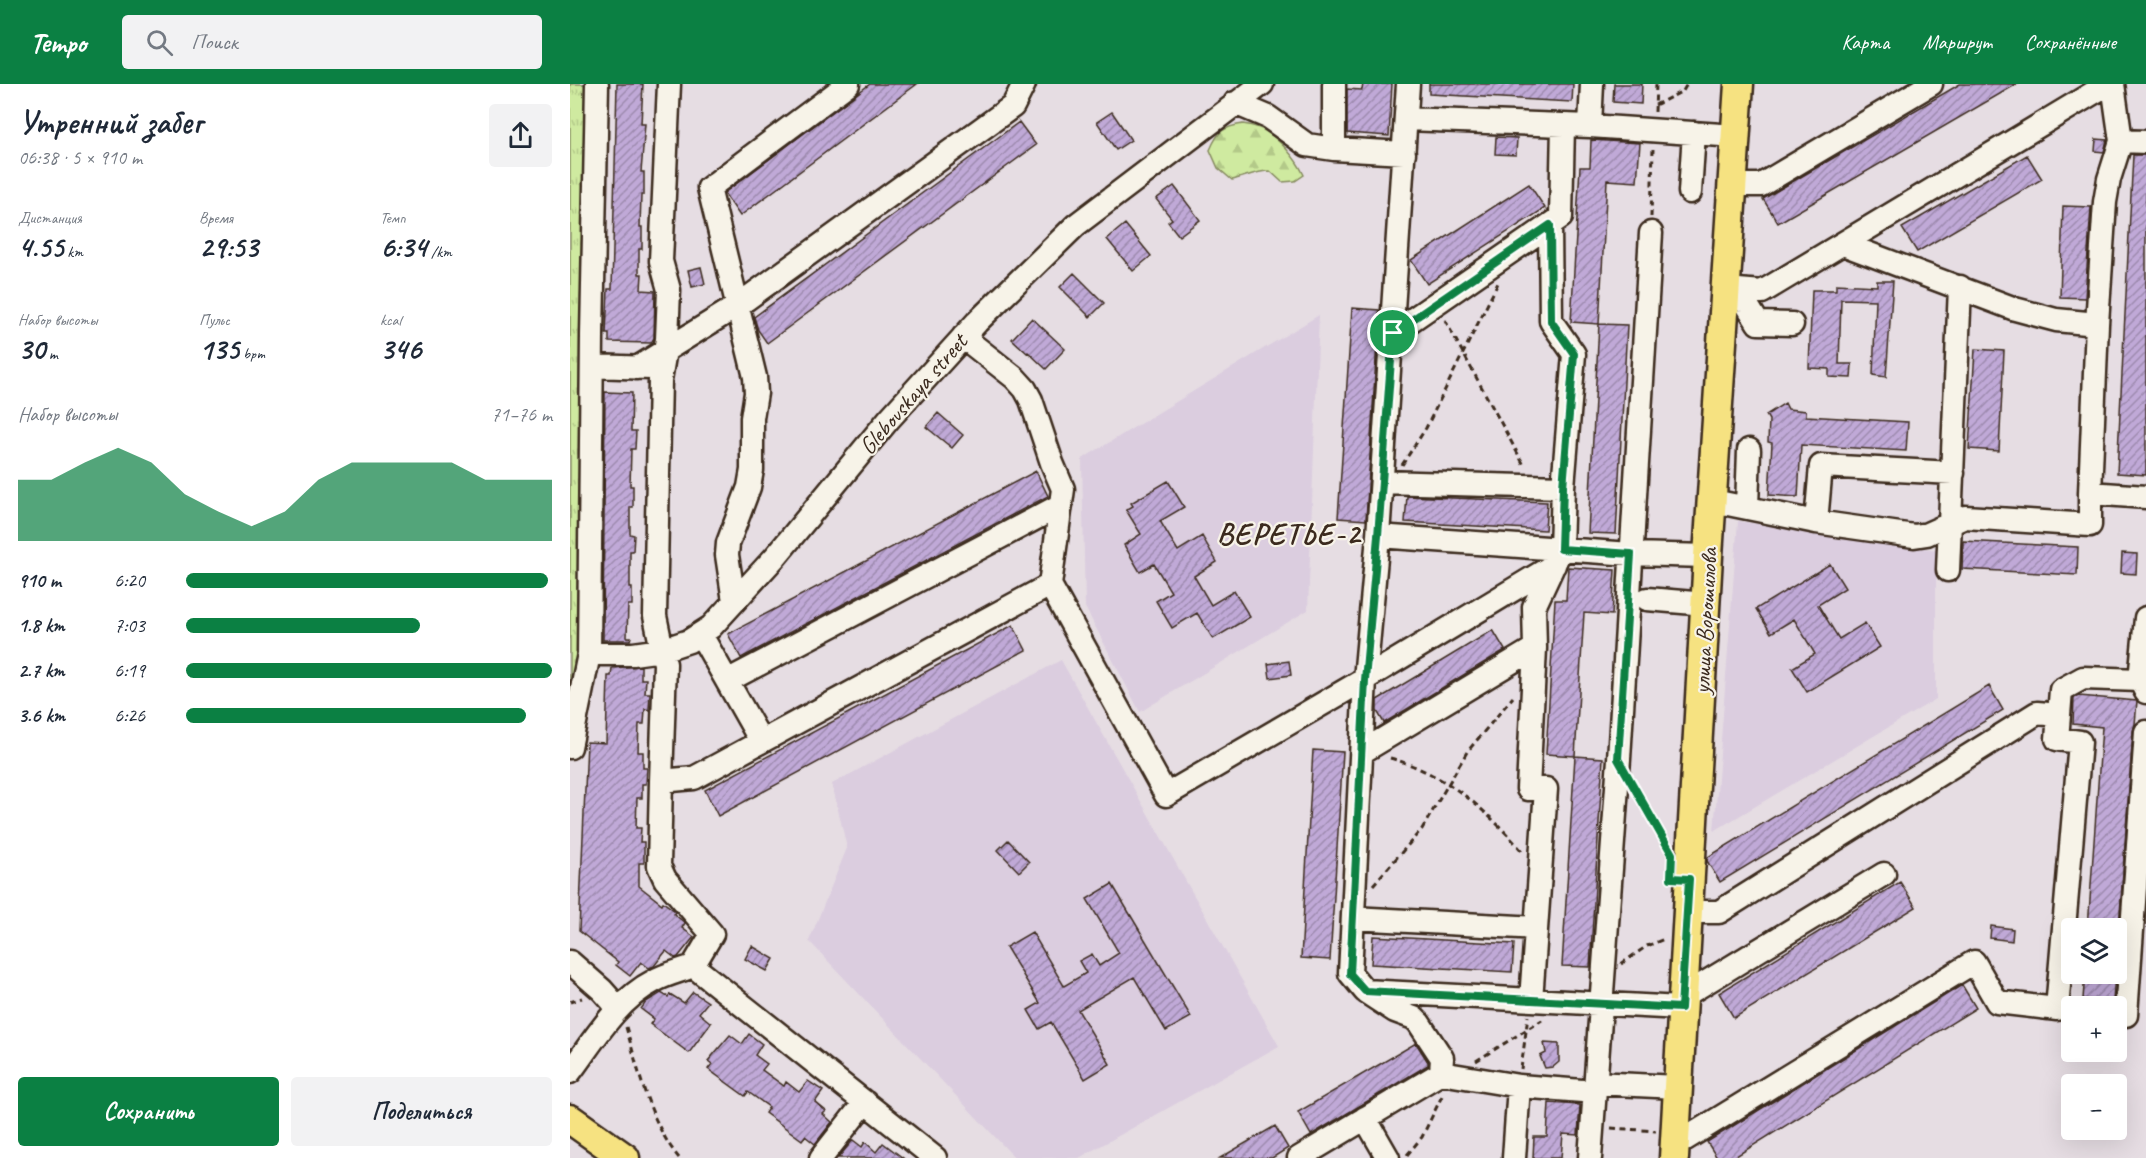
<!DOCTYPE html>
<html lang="ru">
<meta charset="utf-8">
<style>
:root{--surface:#fff;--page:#f2f2f3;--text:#1f2937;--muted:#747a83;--accent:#0b8043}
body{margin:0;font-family:Caveat,sans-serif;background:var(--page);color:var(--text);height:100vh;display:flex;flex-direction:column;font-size:22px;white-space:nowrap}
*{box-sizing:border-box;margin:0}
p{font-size:20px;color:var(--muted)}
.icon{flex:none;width:33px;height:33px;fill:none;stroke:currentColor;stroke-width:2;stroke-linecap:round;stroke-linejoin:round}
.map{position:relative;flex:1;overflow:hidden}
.sheet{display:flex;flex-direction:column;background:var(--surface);width:570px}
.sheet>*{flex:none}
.buttons{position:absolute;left:1491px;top:834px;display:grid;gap:12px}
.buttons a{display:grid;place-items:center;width:66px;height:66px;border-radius:6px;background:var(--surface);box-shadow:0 6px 24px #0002;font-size:30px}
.pin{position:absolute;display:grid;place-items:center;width:51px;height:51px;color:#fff;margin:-26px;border:3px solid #fff;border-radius:50%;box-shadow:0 2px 6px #0007}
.round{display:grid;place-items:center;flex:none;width:63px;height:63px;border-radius:6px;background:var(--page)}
.overview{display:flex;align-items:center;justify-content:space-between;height:102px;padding:0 18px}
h1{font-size:33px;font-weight:600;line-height:45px}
.stats{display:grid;grid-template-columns:repeat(3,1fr);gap:9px;height:102px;padding:6px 18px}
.stats div{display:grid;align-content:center}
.stats b{font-size:30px;font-weight:600}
.stats small{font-size:16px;font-weight:400}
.stats p{font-size:16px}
.chart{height:168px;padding:12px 18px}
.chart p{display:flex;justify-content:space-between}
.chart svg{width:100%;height:108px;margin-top:6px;fill:var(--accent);opacity:.7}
.primary-button{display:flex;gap:12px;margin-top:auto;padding:12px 18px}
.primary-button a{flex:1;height:69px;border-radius:6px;background:var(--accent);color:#fff;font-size:24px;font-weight:600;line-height:69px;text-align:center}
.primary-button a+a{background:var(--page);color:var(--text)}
ul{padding:0 18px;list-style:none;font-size:20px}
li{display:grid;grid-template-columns:96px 72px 1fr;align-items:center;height:45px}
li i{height:15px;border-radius:8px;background:var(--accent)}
header{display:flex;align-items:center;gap:36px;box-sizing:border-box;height:84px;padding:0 30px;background:var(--accent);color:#fff}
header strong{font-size:28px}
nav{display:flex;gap:33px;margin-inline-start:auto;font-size:21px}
.search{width:420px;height:54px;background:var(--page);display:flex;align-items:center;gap:15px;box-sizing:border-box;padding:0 21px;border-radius:6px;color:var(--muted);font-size:22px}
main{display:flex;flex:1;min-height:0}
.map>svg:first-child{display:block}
.built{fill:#dbcddf}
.grass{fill:url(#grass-tufts);stroke:#858a5f;stroke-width:1.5}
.forest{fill:url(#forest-firs);stroke:#858a5f;stroke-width:1.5}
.building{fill:url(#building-hatch);stroke:#3b2a1e;stroke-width:1.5}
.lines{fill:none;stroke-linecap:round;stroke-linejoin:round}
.minor-casing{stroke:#3b2a1e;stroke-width:27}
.major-casing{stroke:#3b2a1e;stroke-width:33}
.path{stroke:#3b2a1e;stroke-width:3;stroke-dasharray:6 4.5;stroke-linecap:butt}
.minor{stroke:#f7f3e8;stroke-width:22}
.major{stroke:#f6e281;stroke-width:28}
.route-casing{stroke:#fff;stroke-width:12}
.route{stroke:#0b8043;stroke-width:8}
.labels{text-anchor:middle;stroke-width:4.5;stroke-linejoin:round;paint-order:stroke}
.street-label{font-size:24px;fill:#3b2a1e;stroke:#f7f3e8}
.district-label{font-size:30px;font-weight:bold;letter-spacing:1.5px;fill:#3b2a1e;stroke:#f7f3e8}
</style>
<header>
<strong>Tempo</strong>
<div class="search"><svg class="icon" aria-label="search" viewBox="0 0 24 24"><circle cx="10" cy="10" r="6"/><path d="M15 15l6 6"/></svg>Поиск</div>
<nav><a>Карта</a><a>Маршрут</a><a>Сохранённые</a></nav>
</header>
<main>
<section class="sheet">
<div class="overview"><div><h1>Утренний забег</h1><p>06:38 · 5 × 910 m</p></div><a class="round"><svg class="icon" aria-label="share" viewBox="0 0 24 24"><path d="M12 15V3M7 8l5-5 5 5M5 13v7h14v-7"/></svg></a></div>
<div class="stats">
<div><p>Дистанция</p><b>4.55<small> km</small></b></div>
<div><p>Время</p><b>29:53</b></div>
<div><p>Темп</p><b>6:34<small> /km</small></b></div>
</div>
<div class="stats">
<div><p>Набор высоты</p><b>30<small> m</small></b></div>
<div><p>Пульс</p><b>135<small> bpm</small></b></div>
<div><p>kcal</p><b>346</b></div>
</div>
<div class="chart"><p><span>Набор высоты</span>71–76 m</p>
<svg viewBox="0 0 160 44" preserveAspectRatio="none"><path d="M0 44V19L10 19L20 12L30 6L40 12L50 25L60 32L70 38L80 32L90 19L100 12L110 12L120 12L130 12L140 19L150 19L160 19V44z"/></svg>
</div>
<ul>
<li><b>910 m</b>6:20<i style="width:99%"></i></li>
<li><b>1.8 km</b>7:03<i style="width:64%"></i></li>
<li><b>2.7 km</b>6:19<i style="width:100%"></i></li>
<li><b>3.6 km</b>6:26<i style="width:93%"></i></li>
</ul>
<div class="primary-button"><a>Сохранить</a><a>Поделиться</a></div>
</section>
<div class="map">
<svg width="1576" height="1074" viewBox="0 0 1576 1074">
<defs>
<pattern id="grass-tufts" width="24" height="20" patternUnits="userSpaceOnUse" patternTransform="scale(1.5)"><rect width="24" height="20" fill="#cfeaa0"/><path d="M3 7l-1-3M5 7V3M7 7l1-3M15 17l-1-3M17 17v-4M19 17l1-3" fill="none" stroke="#b3c989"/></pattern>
<pattern id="forest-firs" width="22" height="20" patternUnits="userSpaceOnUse" patternTransform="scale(1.5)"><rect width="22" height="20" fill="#cfeaa0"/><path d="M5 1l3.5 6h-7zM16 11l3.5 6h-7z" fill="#b3c989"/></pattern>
<pattern id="building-hatch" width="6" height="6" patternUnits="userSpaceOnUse" patternTransform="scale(1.5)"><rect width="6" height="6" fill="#c0a9d7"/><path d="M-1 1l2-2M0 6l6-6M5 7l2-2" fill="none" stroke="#9d8aae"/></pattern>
</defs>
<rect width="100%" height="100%" fill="#e6dde3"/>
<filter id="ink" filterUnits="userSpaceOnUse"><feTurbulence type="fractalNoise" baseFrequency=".0167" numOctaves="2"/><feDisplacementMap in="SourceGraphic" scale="12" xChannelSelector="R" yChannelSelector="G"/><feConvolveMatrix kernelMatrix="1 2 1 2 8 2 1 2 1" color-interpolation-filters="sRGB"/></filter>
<g filter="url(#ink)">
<path class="built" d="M 749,231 L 738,526 L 570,628 L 515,523 L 512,375 Z
M 1168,437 L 1366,466 L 1366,615 L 1144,747 Z
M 491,576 L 709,962 L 509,1074 L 445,1074 L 239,857 L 277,764 L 262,700 Z"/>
<path class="grass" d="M 0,0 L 19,0 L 10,570 L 0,609 Z"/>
<path class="forest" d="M 673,40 C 679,41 686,42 692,45 C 709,54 726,74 734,91 L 725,97 L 712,98 L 700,87 C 686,87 675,93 662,96 L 648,84 L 640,66 C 648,47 653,43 673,40 Z"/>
<path class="building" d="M 47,0 L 73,0 L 71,40 L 75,40 L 71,88 L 74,88 L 74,111 L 71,111 L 70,143 L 72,143 L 72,165 L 69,165 L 69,190 L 72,190 L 71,206 L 85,207 L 84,254 L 81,259 L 39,258 L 39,250 L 36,250 L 38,205 L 42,205 Z
M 300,0 L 347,0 L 170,132 L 154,109 Z
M 793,0 L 822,0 L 819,52 L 777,49 L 777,5 L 792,6 Z
M 859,0 L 1003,0 L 1002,18 L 859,10 Z
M 1044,0 L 1072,0 L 1071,20 L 1043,18 Z
M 1390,0 L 1447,0 L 1208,139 L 1193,115 Z
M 542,28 L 561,56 L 546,66 L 527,38 Z
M 449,38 L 466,61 L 197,259 L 188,246 L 184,233 Z
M 926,53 L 947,54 L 946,71 L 925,70 Z
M 1526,55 L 1537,56 L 1534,68 L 1525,67 Z
M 1021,56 L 1070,59 L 1067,98 L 1037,96 L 1029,240 L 1001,238 L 1010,83 L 1020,83 Z
M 1457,71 L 1472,95 L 1347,168 L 1332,144 Z
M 1563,71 L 1576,71 L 1576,391 L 1547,389 Z
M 959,100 L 975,124 L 857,200 L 841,176 Z
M 604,102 L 630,136 L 609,152 L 598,138 L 602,135 L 586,115 Z
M 1493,122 L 1521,123 L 1515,214 L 1490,213 Z
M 555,140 L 581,172 L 563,187 L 537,155 Z
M 131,183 L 135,200 L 122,203 L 118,186 Z
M 504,189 L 534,219 L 520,233 L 490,203 Z
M 1307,197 L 1323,197 L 1316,293 L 1303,291 L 1306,216 L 1271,215 L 1269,280 L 1282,280 L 1281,294 L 1259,293 L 1259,285 L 1239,284 L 1242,206 L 1266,206 L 1266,200 L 1307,202 Z
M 782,224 L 809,226 L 796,436 L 768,434 Z
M 462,234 L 495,265 L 476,285 L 458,268 L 457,269 L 442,255 Z
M 1029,240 L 1057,241 L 1046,450 L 1018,449 Z
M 1405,265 L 1434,267 L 1429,367 L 1399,365 Z
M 35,308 L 62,309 L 61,347 L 66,347 L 65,365 L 61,365 L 60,402 L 63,402 L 63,423 L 60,423 L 60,450 L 64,451 L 63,467 L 60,467 L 60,504 L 62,504 L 62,521 L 58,521 L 57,553 L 61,553 L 60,556 L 33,556 Z
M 1215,319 L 1218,325 L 1236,327 L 1236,332 L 1338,338 L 1336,367 L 1231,361 L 1228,413 L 1199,411 L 1202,359 L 1198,358 L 1199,336 L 1196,331 Z
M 368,329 L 393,351 L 382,364 L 356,343 Z
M 466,387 L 478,412 L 171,574 L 158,550 Z
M 598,397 L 614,423 L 590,437 L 608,467 L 632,452 L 647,478 L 624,492 L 641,521 L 664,507 L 680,533 L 643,555 L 627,529 L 602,544 L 586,517 L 601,508 L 584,480 L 570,488 L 554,461 L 571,450 L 556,426 L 563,422 L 561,419 Z
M 837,412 L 977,418 L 975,446 L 835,438 Z
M 1393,457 L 1508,463 L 1507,491 L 1392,485 Z
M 1552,469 L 1567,470 L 1566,490 L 1551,489 Z
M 1260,480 L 1275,504 L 1248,521 L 1269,555 L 1295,539 L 1310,563 L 1237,608 L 1222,584 L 1245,570 L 1224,535 L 1201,549 L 1186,525 Z
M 998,483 L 1045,486 L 1042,531 L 1014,529 L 1005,672 L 976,670 L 985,516 L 996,516 Z
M 443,541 L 456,566 L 148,732 L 135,706 Z
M 923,546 L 935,566 L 814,639 L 807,627 L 807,616 Z
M 719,577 L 721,591 L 700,594 L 698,580 Z
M 71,582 L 71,595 L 76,595 L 75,609 L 80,609 L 79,626 L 75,625 L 74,640 L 69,640 L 68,668 L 73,668 L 73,684 L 77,684 L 76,700 L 72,700 L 72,714 L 67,714 L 66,744 L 71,744 L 70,758 L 74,758 L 74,779 L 69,779 L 69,802 L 92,820 L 93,818 L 105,827 L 104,830 L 115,839 L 112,844 L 124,853 L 108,873 L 105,874 L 96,867 L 84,882 L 79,884 L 71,878 L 60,892 L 46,881 L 48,878 L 9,847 L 17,658 L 36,659 L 38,592 L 41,592 L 42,584 Z
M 1419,602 L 1433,626 L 1150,798 L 1137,777 L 1138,773 Z
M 1509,612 L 1567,617 L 1565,640 L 1563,647 L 1549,844 L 1518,844 L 1532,643 L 1503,640 L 1504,614 Z
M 743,666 L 773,668 L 760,876 L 731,874 Z
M 1005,672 L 1033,674 L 1020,883 L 992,882 Z
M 438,756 L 459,778 L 449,788 L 428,766 Z
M 1330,798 L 1346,823 L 1164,934 L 1149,909 Z
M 542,800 L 621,933 L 596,947 L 564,893 L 508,926 L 540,980 L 515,995 L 481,938 L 469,945 L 458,926 L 470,919 L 436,863 L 462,848 L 494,902 L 516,889 L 509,877 L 522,870 L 529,882 L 549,869 L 517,815 Z
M 1421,842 L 1443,845 L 1442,857 L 1420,854 Z
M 803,852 L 944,860 L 942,888 L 801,880 Z
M 182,862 L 204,875 L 197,887 L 175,875 Z
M 1515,890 L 1545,890 L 1543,917 L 1513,915 Z
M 1392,901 L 1406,924 L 1163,1074 L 1147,1074 L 1137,1058 Z
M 123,908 L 138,918 L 129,929 L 141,939 L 119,969 L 80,940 L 84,935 L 71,925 L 76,918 L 91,909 L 98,913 L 100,910 L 114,919 Z
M 179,950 L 192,960 L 185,971 L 197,980 L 192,986 L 214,1002 L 216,998 L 229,1008 L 238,997 L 253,1007 L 245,1018 L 256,1027 L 253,1030 L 262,1038 L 245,1060 L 235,1052 L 232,1056 L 195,1029 L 199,1023 L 178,1008 L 175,1012 L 138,985 L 142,980 L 138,977 L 160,951 L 172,960 Z
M 846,959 L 858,978 L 858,981 L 741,1051 L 728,1028 Z
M 974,959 L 989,960 L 989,978 L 983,983 L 975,984 L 970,972 L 976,969 Z
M 979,1019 L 1010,1021 L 1008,1051 L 993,1050 L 991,1074 L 963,1074 L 964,1053 L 977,1053 Z
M 705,1042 L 718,1064 L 702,1074 L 650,1074 Z
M 283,1056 L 292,1063 L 295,1058 L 306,1068 L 313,1059 L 333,1074 L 268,1074 Z"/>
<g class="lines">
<g class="minor-casing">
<path id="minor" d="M 764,0 L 764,65 L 834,69
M 838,0 L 808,452 L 795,595 L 780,889 L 795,907 L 1111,924
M 665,19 L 698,33 L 737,61 L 764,65
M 836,35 L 1020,42 L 1166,52
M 1020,42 L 1022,0
M 1551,57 L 1576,58
M 1162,101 L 1191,101 L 1361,0
M 1120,108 L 1124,49
M 980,141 L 981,237 L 1004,270 L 993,403
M 1273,160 L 1445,225 L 1486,236 L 1527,240
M 1156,205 L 1192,208 L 1538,0
M 1156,215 L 1174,216 L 1188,239 L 1222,240
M 823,249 L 991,133 L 993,41
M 393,253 L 445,294 L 455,305 L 461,316 L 482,379 L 493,405 L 480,501 L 596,711 L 795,595 L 984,481
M 22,282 L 81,284
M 67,284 L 167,222 L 443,22 L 454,0
M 812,398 L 993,403 L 991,465 L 964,523 L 965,564
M 1520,409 L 1527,240 L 1535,118 L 1539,95 L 1551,57 L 1543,0
M 1143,417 L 1246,438 L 1344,452 L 1357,450 L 1395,433 L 1520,441 L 1520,409 L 1576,413
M 1177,423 L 1179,366
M 1246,438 L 1251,382 L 1383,389
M 808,452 L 1061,470 L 1138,472
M 1378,486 L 1390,203
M 1077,515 L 1136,520
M 164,517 L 157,471 L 158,459 L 179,403 L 182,386 L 182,334 L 186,309 L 185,293 L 139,104 L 278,0
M 131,551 L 191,657
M 19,570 L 63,570 L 92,566 L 119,557 L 141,543 L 206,472 L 319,335 L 407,238 L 506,141 L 692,0
M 157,597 L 491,421
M 1576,608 L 1570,596 L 1576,534
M 0,663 L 19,570 L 22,251 L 27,0
M 792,668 L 965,564 L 958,705 L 976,705 L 961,916
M 91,697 L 95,580 L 85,532 L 90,296 L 97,255 L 99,206 L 91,177 L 99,0
M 1117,828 L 1149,828 L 1467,629 L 1489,631 L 1491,606 L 1513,594 L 1570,596
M 783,834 L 966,844
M 0,878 L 32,906 L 48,924
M 123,882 L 365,1074
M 796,908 L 825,927 L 844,934 L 849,939 L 872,974 L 871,989
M 1112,913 L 1314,790
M 1556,931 L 1576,648
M 0,988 C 24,956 47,916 84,897 C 96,890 111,887 123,882 L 142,850 L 95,795 L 89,782 L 91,697 L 124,694 L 480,501
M 1025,999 L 1107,1003
M 795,1034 L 818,1074
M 1104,1062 L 1404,878 L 1427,918 L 1487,925 L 1510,658 L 1487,655 L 1489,631
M 251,1074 L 295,1018
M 729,1074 L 871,989 L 949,1002
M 944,1074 L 949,1002 L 1025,1008
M 1020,1074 L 1049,675 L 1081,149"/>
</g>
<g class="major-casing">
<path id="major" d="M 0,1035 L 55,1074
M 1104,1074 L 1138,472 L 1169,0"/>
</g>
<path class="path" d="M 1085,21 L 1113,7 L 1117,0
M 1085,28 L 1086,0
M 1081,133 L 1083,65
M 875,236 L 955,383
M 832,381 L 856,344 L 928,199
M 820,674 C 876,690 915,724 952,767
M 1066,706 L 1100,766
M 803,801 L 852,745 L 897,668 L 943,613
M 1051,880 L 1077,862 L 1094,855
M 0,918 L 12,914
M 56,943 C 69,988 79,1037 109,1074
M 906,977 L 972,936
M 951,985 L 958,932
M 1041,1044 L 1086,1047
M 837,1071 L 852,1053 L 873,1010"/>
<use href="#minor" class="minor"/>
<use href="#major" class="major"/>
</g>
</g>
<g class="lines" filter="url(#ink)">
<g class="route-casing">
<path id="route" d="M 980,141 L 981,237 L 1004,270 L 993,403 L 991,465 L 1061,470 L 1048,675 L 1102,770 L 1101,794 L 1119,795 L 1111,924 L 795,907 L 780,890 L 795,596 L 808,452 L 823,249 Z"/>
</g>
<use href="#route" class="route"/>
</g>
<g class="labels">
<g class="street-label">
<text transform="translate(343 310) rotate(-49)" y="8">Glebovskaya street</text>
<text transform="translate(1135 537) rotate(-87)" y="8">улица Ворошилова</text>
</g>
<g class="district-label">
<text x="719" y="460">ВЕРЕТЬЕ-2</text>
</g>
</g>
</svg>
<div class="buttons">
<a><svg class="icon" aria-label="layers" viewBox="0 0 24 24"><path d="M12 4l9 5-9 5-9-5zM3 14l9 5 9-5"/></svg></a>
<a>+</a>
<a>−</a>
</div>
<div class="pin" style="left:823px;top:249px;background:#1e9e55"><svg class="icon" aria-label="arrive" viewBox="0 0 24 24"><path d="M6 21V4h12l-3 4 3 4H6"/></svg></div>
</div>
</main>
